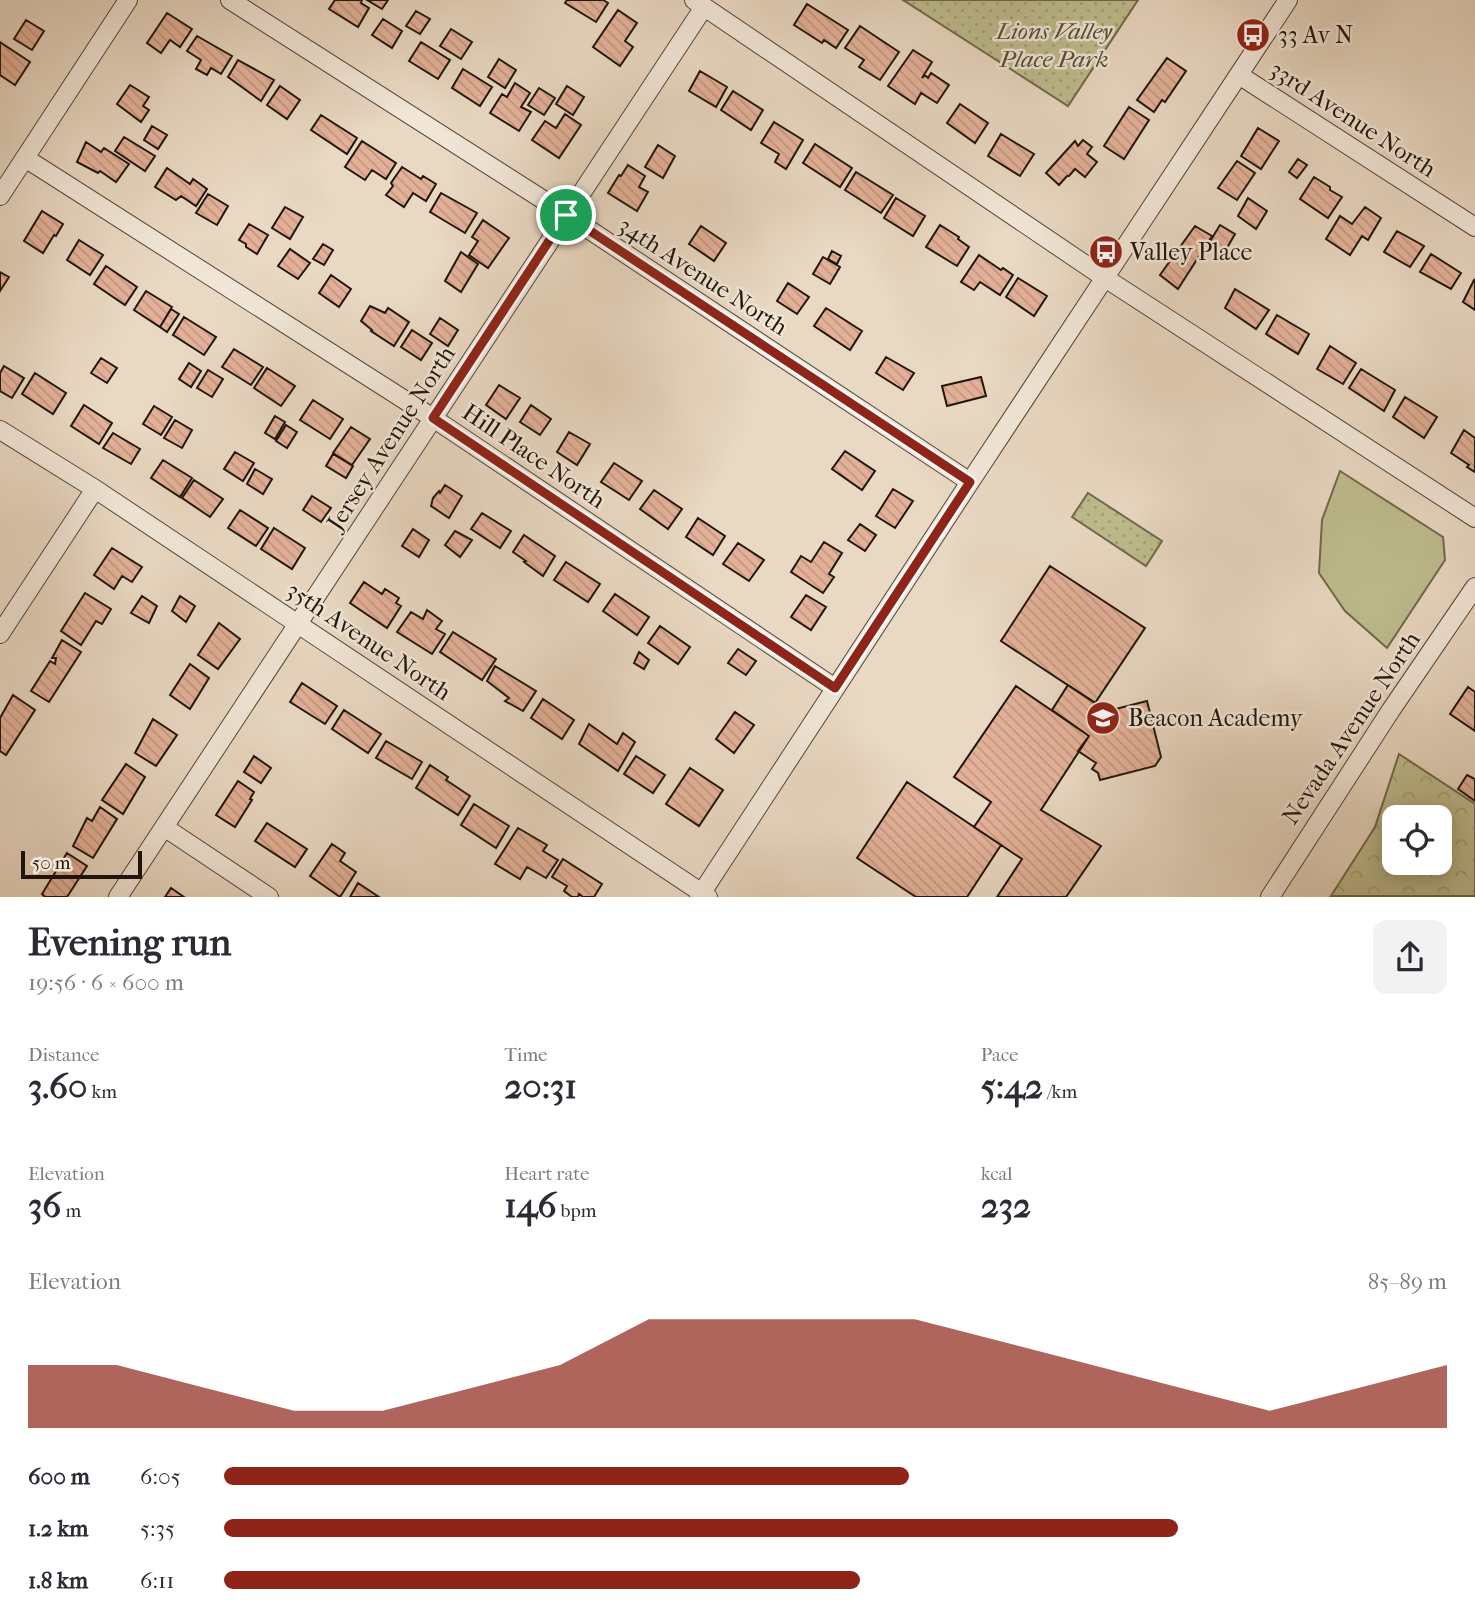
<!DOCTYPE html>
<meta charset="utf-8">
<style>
:root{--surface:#fff;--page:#f2f2f3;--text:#2b2b33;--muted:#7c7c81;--accent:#8f2418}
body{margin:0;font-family:"IM FELL French Canon",serif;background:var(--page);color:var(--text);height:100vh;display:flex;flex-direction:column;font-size:26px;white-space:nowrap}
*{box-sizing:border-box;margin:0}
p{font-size:23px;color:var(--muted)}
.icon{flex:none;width:38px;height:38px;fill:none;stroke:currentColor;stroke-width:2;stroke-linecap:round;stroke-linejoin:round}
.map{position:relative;height:897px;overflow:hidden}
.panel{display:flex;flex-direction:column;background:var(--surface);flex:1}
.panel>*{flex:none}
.tools{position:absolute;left:1382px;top:805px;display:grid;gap:14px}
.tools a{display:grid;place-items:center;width:70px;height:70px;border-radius:14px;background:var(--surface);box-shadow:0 4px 18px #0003;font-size:35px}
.scale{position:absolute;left:21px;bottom:18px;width:121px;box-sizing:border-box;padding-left:7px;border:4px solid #21150b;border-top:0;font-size:19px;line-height:24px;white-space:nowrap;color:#21150b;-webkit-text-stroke:5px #f1e6d7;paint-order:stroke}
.pin{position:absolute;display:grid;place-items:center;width:60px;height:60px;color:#fff;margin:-30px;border:4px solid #fff;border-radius:50%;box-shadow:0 2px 7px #0007}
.round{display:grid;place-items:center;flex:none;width:74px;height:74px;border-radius:14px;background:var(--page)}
.headline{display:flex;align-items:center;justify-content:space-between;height:119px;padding:0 28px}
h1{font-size:38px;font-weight:700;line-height:52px}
.stats{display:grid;grid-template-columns:repeat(3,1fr);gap:10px;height:119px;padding:7px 28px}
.stats div{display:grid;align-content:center}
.stats b{font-size:35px;font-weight:700}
.stats small{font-size:19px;font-weight:400}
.stats p{font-size:19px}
.chart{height:196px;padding:14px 28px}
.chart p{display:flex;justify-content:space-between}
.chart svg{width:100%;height:126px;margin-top:7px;fill:var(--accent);opacity:.7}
ul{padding:0 28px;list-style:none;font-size:23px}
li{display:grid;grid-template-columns:112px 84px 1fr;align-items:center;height:52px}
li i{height:18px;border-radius:9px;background:var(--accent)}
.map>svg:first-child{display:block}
.forest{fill:url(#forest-crowns);stroke:#70684c;stroke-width:2;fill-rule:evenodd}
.park{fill:url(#park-dots);stroke:#70684c;stroke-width:2}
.pitch{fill:#bebc8e;stroke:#70684c;stroke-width:2}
.building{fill:url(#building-back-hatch);stroke:#21150b;stroke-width:2}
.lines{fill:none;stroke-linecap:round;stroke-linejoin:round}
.street-casing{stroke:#534639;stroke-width:20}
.street{stroke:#f1e6d7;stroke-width:18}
.route-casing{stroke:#fff;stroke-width:14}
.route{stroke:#8f2418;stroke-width:9}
.labels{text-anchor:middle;stroke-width:5;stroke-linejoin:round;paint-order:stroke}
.park-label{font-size:24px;font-style:italic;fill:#584f39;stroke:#f1e6d7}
.poi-label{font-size:24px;fill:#21150b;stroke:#f1e6d7;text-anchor:start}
.street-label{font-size:24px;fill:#21150b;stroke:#f1e6d7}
</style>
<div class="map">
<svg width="1475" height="897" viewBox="0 0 1475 897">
<defs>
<pattern id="forest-crowns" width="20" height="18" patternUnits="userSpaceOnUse" patternTransform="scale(1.75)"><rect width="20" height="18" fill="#bebc8e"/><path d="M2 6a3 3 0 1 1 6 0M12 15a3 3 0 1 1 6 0" fill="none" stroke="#a3a179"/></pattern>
<pattern id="park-dots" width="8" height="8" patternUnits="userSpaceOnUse" patternTransform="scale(1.75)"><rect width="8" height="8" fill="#bebc8e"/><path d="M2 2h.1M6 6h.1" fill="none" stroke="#a3a179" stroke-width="1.8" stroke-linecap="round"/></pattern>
<pattern id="building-back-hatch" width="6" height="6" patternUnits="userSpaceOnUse" patternTransform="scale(1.75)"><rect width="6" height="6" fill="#e4b198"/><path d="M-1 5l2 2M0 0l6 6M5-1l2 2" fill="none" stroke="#c39782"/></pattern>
</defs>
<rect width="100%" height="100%" fill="#e9d8c2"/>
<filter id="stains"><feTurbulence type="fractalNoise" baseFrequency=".00286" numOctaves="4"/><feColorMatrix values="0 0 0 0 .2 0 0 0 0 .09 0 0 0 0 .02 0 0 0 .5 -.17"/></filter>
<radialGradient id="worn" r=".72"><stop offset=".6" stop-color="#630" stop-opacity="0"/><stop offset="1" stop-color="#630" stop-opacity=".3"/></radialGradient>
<path class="forest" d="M 1399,754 L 1475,804 L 1475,896 L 1331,896 L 1375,827 ZM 1395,817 L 1440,817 L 1440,863 L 1395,863 Z"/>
<path class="park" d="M 903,0 L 1138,0 L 1068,106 Z
M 1088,493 L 1162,541 L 1146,566 L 1072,517 Z"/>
<path class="pitch" d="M 1340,471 L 1443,537 L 1445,560 L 1387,648 L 1345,611 L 1319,573 L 1322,520 Z"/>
<path class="building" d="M 335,0 L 362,0 L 361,3 L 369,8 L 358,27 L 329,9 Z
M 367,0 L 388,0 L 382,9 Z
M 567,0 L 603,0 L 608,3 L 596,22 L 565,3 Z
M 807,4 L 848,30 L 836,48 L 824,40 L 822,43 L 794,25 Z
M 618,10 L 637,23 L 625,41 L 633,47 L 620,66 L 593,47 Z
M 416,11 L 430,19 L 420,34 L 406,26 Z
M 167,13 L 192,29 L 180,47 L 170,40 L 161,53 L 147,43 Z
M 383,19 L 402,31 L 392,48 L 372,35 Z
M 26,20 L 44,31 L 32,50 L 14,39 Z
M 860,26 L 899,52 L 880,80 L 859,67 L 864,60 L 845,48 Z
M 451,29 L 472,42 L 461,59 L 440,46 Z
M 197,36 L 232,56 L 221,74 L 211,68 L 207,75 L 196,69 L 201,60 L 187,51 Z
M 0,42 L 30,62 L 15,85 L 0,75 Z
M 421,42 L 450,60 L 438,79 L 409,61 Z
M 913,50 L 932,62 L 922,78 L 925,75 L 928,78 L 931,73 L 949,85 L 937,103 L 921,93 L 915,104 L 888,86 Z
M 1167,58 L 1186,71 L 1165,102 L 1162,100 L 1154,112 L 1137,100 Z
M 499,59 L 516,70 L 505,88 L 488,77 Z
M 238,60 L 274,80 L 261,101 L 228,77 Z
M 463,69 L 492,87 L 480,106 L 452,88 Z
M 700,71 L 727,87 L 716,107 L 689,91 Z
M 515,83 L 530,93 L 521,107 L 531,112 L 519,131 L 490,113 L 502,94 L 507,97 Z
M 130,85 L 149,97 L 143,106 L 149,110 L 141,122 L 117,104 Z
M 280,86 L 300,100 L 287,119 L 267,105 Z
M 567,86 L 584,97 L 573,115 L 556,104 Z
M 539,88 L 555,98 L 544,115 L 528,105 Z
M 733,91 L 763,110 L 751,130 L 721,110 Z
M 960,104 L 988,123 L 975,143 L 947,123 Z
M 1129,107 L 1149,120 L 1124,159 L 1104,146 Z
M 565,114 L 581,125 L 559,158 L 532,140 L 545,121 L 556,128 Z
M 321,115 L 357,138 L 347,154 L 311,130 Z
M 774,122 L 803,140 L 786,169 L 775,162 L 779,154 L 761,143 Z
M 152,126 L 167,135 L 158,149 L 144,140 Z
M 1258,128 L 1279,141 L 1261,169 L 1241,156 Z
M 1001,134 L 1034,154 L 1020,176 L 988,156 Z
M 124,137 L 155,156 L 145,171 L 115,151 Z
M 1083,140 L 1092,147 L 1087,154 L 1097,162 L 1085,177 L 1075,169 L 1069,176 L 1067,176 L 1059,185 L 1046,173 L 1075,141 L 1078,146 Z
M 362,141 L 396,163 L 386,179 L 372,170 L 365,180 L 345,167 Z
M 86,142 L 101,152 L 104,148 L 129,164 L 116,182 L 100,171 L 98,173 L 77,162 Z
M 815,144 L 852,168 L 840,187 L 803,163 Z
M 658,145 L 675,156 L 663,178 L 645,167 Z
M 1298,159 L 1307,165 L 1297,178 L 1289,172 Z
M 1237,161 L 1255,173 L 1237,200 L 1218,188 Z
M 628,165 L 645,176 L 639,187 L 648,192 L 637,211 L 608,193 L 619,175 L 621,176 Z
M 402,167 L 421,179 L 423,176 L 436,184 L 426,201 L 413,193 L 404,207 L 386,195 L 393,186 L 391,183 Z
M 167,168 L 190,184 L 193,179 L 207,189 L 196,206 L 181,196 L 176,200 L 155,187 Z
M 856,172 L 893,195 L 881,213 L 845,190 Z
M 1314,177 L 1330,187 L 1330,190 L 1342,197 L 1328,218 L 1300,199 Z
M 441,193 L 477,213 L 465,233 L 430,212 Z
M 208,194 L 228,206 L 217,225 L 196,213 Z
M 896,198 L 925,216 L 913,236 L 884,218 Z
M 1248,198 L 1267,211 L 1256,229 L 1238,216 Z
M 285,207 L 303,217 L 290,239 L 272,228 Z
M 1365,207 L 1381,218 L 1368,240 L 1362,236 L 1350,255 L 1326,239 L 1340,216 L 1352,224 Z
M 42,211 L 63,224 L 56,236 L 54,235 L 43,253 L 24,241 Z
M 483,220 L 509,238 L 488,268 L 469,255 L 478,241 L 472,237 Z
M 249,224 L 268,235 L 257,254 L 246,247 L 246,244 L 239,240 Z
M 940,225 L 959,237 L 958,239 L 969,247 L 957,266 L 926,247 Z
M 1220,225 L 1235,234 L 1224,253 L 1209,243 Z
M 701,226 L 726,243 L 714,261 L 689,244 Z
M 1195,226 L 1212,236 L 1178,289 L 1160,275 Z
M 1397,231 L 1424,246 L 1410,267 L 1384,252 Z
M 79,240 L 103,255 L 90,275 L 67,260 Z
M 323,244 L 333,250 L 324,265 L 313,259 Z
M 290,249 L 310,263 L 298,279 L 278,266 Z
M 832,251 L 841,256 L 837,264 L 828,259 Z
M 461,252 L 478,264 L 461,292 L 445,281 Z
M 1431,254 L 1461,273 L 1451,289 L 1420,272 Z
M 979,255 L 1001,270 L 1003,268 L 1013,275 L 1000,295 L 980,282 L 974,290 L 961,282 Z
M 823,257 L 840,267 L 830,284 L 813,274 Z
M 106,266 L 137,287 L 125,305 L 94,284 Z
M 0,272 L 9,277 L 0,291 Z
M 331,275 L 351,289 L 339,307 L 319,293 Z
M 1018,278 L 1047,296 L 1034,316 L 1006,297 Z
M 1474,280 L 1475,281 L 1475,310 L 1463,302 Z
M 788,283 L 809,297 L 797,314 L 777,301 Z
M 1235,289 L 1269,310 L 1256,329 L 1225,308 Z
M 146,291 L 172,307 L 160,327 L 134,310 Z
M 370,306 L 385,313 L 388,308 L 409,322 L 394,346 L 371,331 L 372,330 L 361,321 Z
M 826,308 L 862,331 L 850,350 L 814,326 Z
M 171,309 L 179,314 L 167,332 L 160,327 Z
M 1277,315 L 1309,334 L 1298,354 L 1266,334 Z
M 184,317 L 216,337 L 204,355 L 173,335 Z
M 440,318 L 458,330 L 448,346 L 430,334 Z
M 412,330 L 432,343 L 421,360 L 401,347 Z
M 1330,346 L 1356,363 L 1343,384 L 1317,369 Z
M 234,349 L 263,367 L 251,385 L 222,367 Z
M 886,357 L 914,373 L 903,390 L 876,373 Z
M 101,358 L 117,368 L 107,383 L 91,373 Z
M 189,363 L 201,371 L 191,387 L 179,379 Z
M 4,366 L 24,378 L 12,398 L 0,391 L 0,373 Z
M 267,368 L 295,386 L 281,406 L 254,388 Z
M 1361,369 L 1395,390 L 1384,411 L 1349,388 Z
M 208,370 L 223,379 L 212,397 L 197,388 Z
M 35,373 L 66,393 L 53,414 L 22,394 Z
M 981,377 L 986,396 L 947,406 L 942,386 Z
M 499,385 L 520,398 L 506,419 L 486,405 Z
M 1405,397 L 1437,417 L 1424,438 L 1393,417 Z
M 313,400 L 343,419 L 330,439 L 300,420 Z
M 84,405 L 112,423 L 99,444 L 71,426 Z
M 531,405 L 551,419 L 540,435 L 520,422 Z
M 154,406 L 172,417 L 161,435 L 143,424 Z
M 275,416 L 285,422 L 275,439 L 265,433 Z
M 175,420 L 192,430 L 182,448 L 164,438 Z
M 286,425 L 297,432 L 287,448 L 276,441 Z
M 351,427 L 370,439 L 352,465 L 333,453 Z
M 1464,430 L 1475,438 L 1475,472 L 1467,467 L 1469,465 L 1451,453 Z
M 569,432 L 590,444 L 577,465 L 557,452 Z
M 113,433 L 140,449 L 131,464 L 103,448 Z
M 845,451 L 875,471 L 862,490 L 832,469 Z
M 235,452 L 254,463 L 243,481 L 224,469 Z
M 333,454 L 353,466 L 346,478 L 326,466 Z
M 163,460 L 192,478 L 180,497 L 151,478 Z
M 614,463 L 642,481 L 629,500 L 601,482 Z
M 255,469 L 272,479 L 263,494 L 247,484 Z
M 194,480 L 223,499 L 210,517 L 182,498 Z
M 445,485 L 462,496 L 449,518 L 431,506 L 433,498 L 439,491 L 440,493 Z
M 893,489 L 913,501 L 895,528 L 876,516 Z
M 654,490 L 682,509 L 668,529 L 640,509 Z
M 312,496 L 331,508 L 321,522 L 303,510 Z
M 240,510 L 268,528 L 256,546 L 228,528 Z
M 482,513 L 511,531 L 500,548 L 471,529 Z
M 698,518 L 725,536 L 713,555 L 686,537 Z
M 860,524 L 876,535 L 865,551 L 848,540 Z
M 274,528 L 305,548 L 292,569 L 261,549 Z
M 413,529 L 429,540 L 419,557 L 402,546 Z
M 455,531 L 472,540 L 460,557 L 445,545 Z
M 524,535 L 555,556 L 543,576 L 524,562 L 526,561 L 513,552 Z
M 824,542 L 842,553 L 829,574 L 834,577 L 823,593 L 791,572 L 801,556 L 811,562 Z
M 738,543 L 764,560 L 749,581 L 723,564 Z
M 112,548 L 142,567 L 132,582 L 122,576 L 114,589 L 94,575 Z
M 566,562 L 600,584 L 588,602 L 554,580 Z
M 1050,566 L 1145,628 L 1095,703 L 1001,641 Z
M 364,582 L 382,594 L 385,589 L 399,598 L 396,603 L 401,606 L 387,628 L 350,603 Z
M 85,593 L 111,609 L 102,624 L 96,621 L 81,645 L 61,631 Z
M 615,594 L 649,617 L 637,635 L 603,611 Z
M 806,595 L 826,607 L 811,630 L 791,617 Z
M 142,596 L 157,606 L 149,623 L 131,613 Z
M 180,596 L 195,606 L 186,622 L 172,611 Z
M 427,610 L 442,621 L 436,629 L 445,634 L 432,654 L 397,632 L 411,612 L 423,619 Z
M 219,623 L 240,639 L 218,669 L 198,655 Z
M 660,626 L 690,647 L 678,664 L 648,643 Z
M 453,632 L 496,659 L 482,680 L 440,652 Z
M 62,640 L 81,652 L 49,702 L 31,691 L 50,661 L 55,664 L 56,658 L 52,658 Z
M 738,649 L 756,661 L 746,675 L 728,663 Z
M 639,652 L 649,660 L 644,669 L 634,663 Z
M 190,664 L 209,678 L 190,709 L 170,695 Z
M 495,666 L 536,691 L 523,711 L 505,701 L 509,698 L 487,681 Z
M 302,683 L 337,706 L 325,724 L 290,702 Z
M 1068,685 L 1108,711 L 1147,701 L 1161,757 L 1155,766 L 1100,780 L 1098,773 L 1092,769 L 1096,763 L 1078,751 L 1089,736 L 1052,710 Z
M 1016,686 L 1089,736 L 1041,810 L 1101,846 L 1066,897 L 997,897 L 1022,859 L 974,827 L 991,802 L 954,777 Z
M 1468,687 L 1475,692 L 1475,731 L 1450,714 Z
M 13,695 L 35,710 L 6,755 L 0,751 L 0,718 Z
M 543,699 L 574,720 L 562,739 L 531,718 Z
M 344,710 L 381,734 L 368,753 L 332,729 Z
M 735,712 L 754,725 L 734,753 L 716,739 Z
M 153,719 L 177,735 L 156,766 L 135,753 Z
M 589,724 L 617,744 L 623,733 L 635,742 L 618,771 L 579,744 Z
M 386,741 L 422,762 L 412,779 L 376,758 Z
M 254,756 L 271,768 L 261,783 L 244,772 Z
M 636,756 L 665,775 L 653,793 L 624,774 Z
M 126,764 L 145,777 L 123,814 L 102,800 Z
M 430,765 L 448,777 L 446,780 L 470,796 L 458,815 L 416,788 Z
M 690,768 L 723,790 L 699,826 L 666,804 Z
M 1467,775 L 1475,779 L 1475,801 L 1458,789 Z
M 238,781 L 254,792 L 250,799 L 252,800 L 235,827 L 216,815 Z
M 907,782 L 1001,845 L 967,897 L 916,897 L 857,858 Z
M 474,804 L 509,826 L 496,848 L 461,825 Z
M 100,807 L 117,819 L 93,858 L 73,846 L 87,818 L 92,821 Z
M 267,823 L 307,849 L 295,867 L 255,841 Z
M 518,828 L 547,845 L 543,851 L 558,860 L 546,878 L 527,867 L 520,879 L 495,864 Z
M 332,844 L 345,853 L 340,861 L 356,872 L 340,897 L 310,876 Z
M 67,853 L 87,866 L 67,897 L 45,897 L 42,894 Z
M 563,859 L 602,884 L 594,897 L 583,897 L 579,894 L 578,897 L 572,897 L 564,891 L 567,886 L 552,877 Z
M 358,883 L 379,897 L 350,897 Z
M 171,888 L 184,897 L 165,897 Z"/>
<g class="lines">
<g class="street-casing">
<path id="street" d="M 230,0 L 567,215 L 970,482
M 694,0 L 1105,278 L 1475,518
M 1239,75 L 1475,227
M 25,158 L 433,418 L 835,688
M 0,196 L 128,0
M 0,430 L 95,489 L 708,897
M 0,634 L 95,489
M 164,827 L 269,897
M 118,897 L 704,7
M 699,897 L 970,482 L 1288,0
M 1270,897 L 1391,710 L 1475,587"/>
</g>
<use href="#street" class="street"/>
</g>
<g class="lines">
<g class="route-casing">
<path id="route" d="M 566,215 L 970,482 L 835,688 L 433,418 Z"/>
</g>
<use href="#route" class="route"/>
</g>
<defs>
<g id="bus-disc" transform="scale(1.75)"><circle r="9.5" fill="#8f2418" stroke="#f1e6d7"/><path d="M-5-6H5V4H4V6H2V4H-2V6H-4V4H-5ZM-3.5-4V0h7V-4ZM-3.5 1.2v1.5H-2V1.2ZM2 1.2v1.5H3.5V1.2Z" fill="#fff"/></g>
<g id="school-disc" transform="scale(1.75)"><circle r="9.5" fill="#8f2418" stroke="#f1e6d7"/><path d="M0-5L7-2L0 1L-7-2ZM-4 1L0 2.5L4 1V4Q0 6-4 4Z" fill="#fff"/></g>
</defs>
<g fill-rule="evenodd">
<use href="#bus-disc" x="1253" y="35"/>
<use href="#bus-disc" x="1106" y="252"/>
<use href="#school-disc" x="1103" y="718"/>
</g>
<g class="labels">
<g class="park-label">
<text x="1054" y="39">Lions Valley<tspan x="1054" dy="28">Place Park</tspan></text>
</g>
<g class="poi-label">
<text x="1278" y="43">33 Av N</text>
<text x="1130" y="260">Valley Place</text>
<text x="1128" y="726">Beacon Academy</text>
</g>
<g class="street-label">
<text transform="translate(1353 119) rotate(33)" y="8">33rd Avenue North</text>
<text transform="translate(703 276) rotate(33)" y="8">34th Avenue North</text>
<text transform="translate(391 438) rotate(-57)" y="8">Jersey Avenue North</text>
<text transform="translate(534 456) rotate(34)" y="8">Hill Place North</text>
<text transform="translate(369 641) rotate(34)" y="8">35th Avenue North</text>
<text transform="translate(1351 728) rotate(-56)" y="8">Nevada Avenue North</text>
</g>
</g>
<rect width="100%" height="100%" filter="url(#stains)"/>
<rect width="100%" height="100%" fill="url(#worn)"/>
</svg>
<div class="tools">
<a><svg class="icon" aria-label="locate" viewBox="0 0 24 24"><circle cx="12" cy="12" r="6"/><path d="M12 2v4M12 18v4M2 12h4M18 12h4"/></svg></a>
</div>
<div class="scale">50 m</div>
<div class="pin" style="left:566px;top:215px;background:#1e9e55"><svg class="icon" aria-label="arrive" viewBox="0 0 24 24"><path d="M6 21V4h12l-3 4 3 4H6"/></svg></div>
</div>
<section class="panel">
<div class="headline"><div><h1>Evening run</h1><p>19:56 · 6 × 600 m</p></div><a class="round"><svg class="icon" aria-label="share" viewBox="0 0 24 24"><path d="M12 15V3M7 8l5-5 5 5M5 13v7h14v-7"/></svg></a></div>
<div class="stats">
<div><p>Distance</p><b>3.60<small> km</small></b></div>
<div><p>Time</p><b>20:31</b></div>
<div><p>Pace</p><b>5:42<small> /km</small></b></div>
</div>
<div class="stats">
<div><p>Elevation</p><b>36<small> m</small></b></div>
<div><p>Heart rate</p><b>146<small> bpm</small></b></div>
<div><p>kcal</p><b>232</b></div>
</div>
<div class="chart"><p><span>Elevation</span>85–89 m</p>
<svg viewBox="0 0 160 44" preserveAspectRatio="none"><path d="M0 44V22L10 22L20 30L30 38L40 38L50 30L60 22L70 6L80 6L90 6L100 6L110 14L120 22L130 30L140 38L150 30L160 22V44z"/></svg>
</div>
<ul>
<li><b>600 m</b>6:05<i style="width:56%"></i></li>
<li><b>1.2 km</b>5:35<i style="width:78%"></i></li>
<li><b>1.8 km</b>6:11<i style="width:52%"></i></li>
</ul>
</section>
